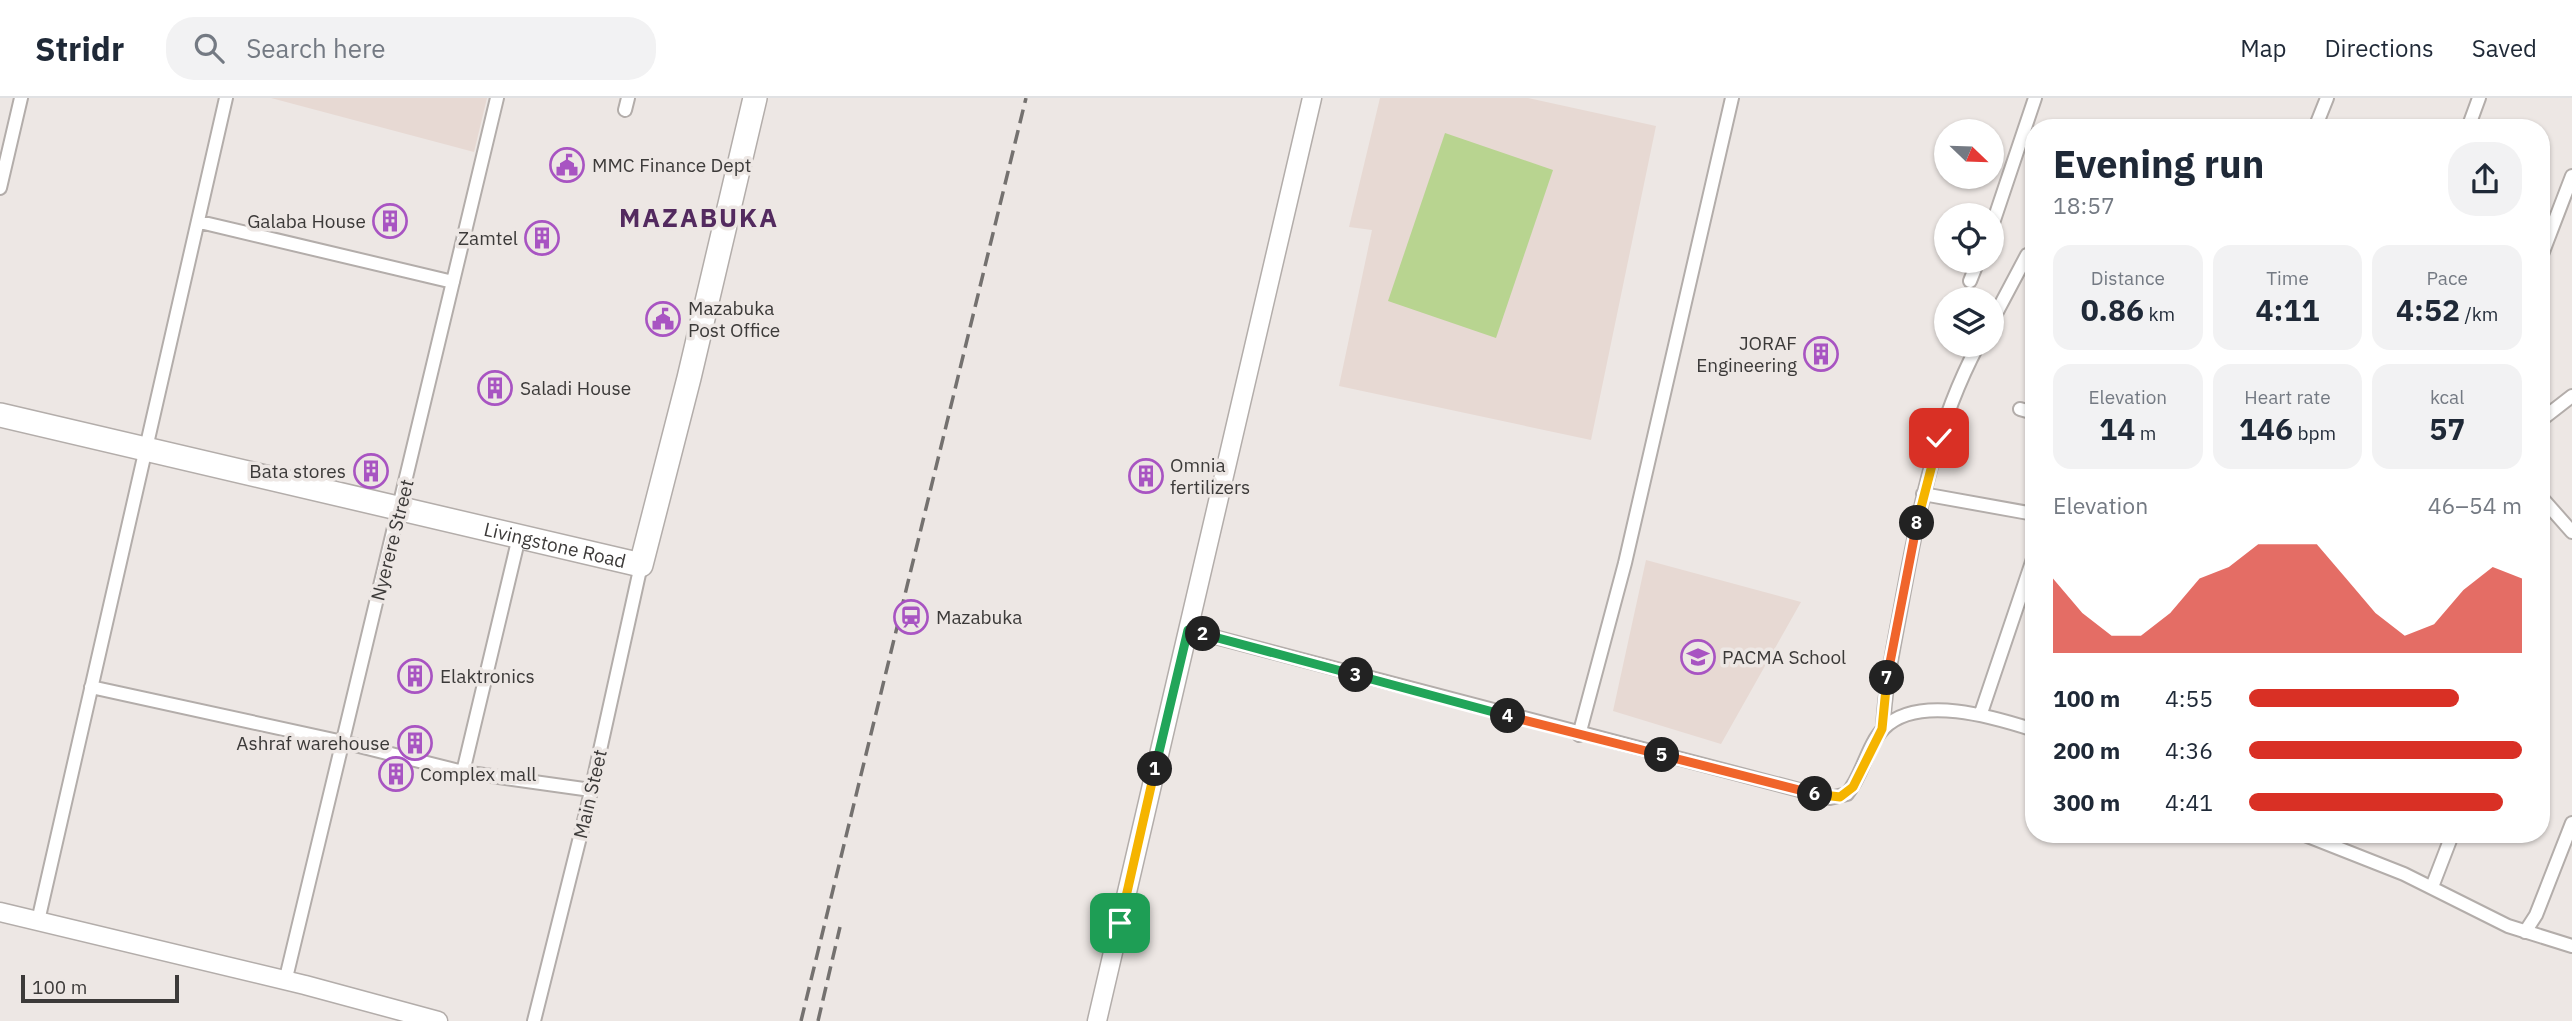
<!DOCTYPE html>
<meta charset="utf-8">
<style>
:root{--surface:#fff;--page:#f2f2f3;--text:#1f2937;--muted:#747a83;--line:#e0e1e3;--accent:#d93025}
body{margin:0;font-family:"IBM Plex Sans",sans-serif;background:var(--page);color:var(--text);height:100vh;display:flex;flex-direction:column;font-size:26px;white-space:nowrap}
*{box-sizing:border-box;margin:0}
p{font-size:23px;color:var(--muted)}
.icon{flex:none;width:38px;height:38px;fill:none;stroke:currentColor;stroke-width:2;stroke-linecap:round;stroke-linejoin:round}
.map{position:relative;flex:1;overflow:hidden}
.drawer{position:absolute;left:2025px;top:21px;width:525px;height:724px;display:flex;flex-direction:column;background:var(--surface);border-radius:28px;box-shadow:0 2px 5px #0004}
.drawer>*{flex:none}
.needle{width:46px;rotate:113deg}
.buttons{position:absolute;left:1934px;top:21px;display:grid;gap:14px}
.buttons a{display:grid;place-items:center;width:70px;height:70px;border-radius:50%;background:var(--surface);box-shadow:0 2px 5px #0004;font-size:35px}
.scale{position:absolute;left:21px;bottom:18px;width:158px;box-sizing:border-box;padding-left:7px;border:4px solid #3c3a39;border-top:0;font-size:19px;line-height:24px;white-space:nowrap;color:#3c3a39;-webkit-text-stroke:5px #ede7e4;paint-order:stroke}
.pin{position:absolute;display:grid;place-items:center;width:60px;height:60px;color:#fff;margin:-30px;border-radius:14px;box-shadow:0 4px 10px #0006}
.km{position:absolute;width:35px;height:35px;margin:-18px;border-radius:50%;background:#222;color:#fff;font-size:19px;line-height:35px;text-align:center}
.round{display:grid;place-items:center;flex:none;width:74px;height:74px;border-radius:28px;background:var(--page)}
.overview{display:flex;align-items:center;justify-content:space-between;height:119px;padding:0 28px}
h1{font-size:38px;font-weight:700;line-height:52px}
.figures{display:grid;grid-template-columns:repeat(3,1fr);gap:10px;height:119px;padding:7px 28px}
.figures div{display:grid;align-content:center;border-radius:18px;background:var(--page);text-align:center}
.figures b{font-size:30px;font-weight:700}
.figures small{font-size:19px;font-weight:400}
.figures p{font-size:19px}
.chart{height:196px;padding:14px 28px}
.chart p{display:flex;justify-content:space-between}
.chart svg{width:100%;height:126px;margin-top:7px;fill:var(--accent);opacity:.7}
ul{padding:0 28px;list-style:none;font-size:23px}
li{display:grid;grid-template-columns:112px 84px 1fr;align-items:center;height:52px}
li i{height:18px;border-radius:9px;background:var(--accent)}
header{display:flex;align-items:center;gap:42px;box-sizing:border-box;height:98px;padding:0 35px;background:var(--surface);border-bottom:2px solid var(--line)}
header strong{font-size:33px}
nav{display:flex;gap:38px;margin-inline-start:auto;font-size:24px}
.search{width:490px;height:63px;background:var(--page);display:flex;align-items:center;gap:18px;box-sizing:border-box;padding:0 24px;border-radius:28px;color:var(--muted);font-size:26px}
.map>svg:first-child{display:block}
.built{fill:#e7d9d3}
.green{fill:#b8d490}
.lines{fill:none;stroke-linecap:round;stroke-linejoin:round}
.street-casing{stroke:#b3adaa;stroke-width:16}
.secondary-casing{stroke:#b3adaa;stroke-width:21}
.highway-casing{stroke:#b3adaa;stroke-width:26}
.street{stroke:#fff;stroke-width:12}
.secondary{stroke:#fff;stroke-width:18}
.highway{stroke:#fff;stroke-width:23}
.rail{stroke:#74716f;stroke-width:3.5;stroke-dasharray:14 7;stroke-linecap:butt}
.split-1-casing{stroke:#fff;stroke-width:14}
.split-2-casing{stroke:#fff;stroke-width:14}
.split-3-casing{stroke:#fff;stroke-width:14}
.split-4-casing{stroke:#fff;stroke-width:14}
.split-5-casing{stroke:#fff;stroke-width:14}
.split-6-casing{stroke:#fff;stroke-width:14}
.split-7-casing{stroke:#fff;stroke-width:14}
.split-8-casing{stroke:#fff;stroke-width:14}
.split-9-casing{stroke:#fff;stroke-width:14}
.split-1{stroke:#f5b400;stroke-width:9}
.split-2{stroke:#22a559;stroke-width:9}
.split-3{stroke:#22a559;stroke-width:9}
.split-4{stroke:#22a559;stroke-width:9}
.split-5{stroke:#f0652b;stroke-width:9}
.split-6{stroke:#f0652b;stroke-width:9}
.split-7{stroke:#f5b400;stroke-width:9}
.split-8{stroke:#f0652b;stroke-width:9}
.split-9{stroke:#f5b400;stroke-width:9}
.labels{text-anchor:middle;stroke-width:7;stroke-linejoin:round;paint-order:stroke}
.poi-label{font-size:19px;fill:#3c3a39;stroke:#ede7e4;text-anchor:start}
.street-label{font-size:19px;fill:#3c3a39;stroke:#ede7e4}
.district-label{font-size:26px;font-weight:bold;letter-spacing:2px;fill:#532a5f;stroke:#ede7e4}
</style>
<header>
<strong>Stridr</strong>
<div class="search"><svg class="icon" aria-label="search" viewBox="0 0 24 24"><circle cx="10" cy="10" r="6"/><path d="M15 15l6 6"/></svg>Search here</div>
<nav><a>Map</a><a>Directions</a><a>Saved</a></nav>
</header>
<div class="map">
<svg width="2572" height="923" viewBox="0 0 2572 923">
<rect width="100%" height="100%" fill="#ede7e4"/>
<path class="built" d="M 271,0 L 487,0 L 474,54 Z
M 1380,0 L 1528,0 L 1656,28 L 1591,342 L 1339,288 L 1372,132 L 1349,129 Z
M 1646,462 L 1801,504 L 1721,646 L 1613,613 Z"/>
<path class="green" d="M 1445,35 L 1553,72 L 1496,240 L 1388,203 Z"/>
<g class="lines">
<g class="street-casing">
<path id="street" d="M 625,12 L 628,0
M 2315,30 L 2327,0
M 2468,30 L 2479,0
M 0,90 L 21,0
M 200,124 L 453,184
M 1992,128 L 2035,0
M 2541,159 L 2572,78
M 1970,183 L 1978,163
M 1992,223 L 2027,157
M 2020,311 L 2034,315
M 2541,322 L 2572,298
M 1923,396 L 2034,416
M 2541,399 L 2572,434
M 1188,532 L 1830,700 L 1847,696 C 1863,677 1867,647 1884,630 C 1918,596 1994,619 2034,632
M 91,589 L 343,644 L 463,674 L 519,439
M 1981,615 L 2034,458
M 1883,631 C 1885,586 1895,543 1903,498 C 1919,411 1936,326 1978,247
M 1579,637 L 1625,465 L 1732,0
M 463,674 L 591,692
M 2305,737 L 2404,776 L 2508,828 L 2572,848
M 2432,789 L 2452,737
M 38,823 L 226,0
M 2525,834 L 2536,817 L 2572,725
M 285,884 L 497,0
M 534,923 L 587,711 L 641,467"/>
</g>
<g class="secondary-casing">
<path id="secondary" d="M 0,814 L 305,887 L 438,923
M 1097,923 L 1312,0"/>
</g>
<g class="highway-casing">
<g id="highway">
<path id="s1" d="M 0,317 L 641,467 L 689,280 L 755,0"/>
</g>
</g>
<use href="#street" class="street"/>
<use href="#secondary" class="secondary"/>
<use href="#highway" class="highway"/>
<path class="rail" d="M 801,923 L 1026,0
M 818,923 L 840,829"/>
</g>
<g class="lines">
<g class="split-1-casing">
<path id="split-1" d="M 1120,825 L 1155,671"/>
</g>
<g class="split-2-casing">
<path id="split-2" d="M 1155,671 L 1188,532 L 1203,536"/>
</g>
<g class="split-3-casing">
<path id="split-3" d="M 1203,536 L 1356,577"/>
</g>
<g class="split-4-casing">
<path id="split-4" d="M 1356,577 L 1508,618"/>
</g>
<g class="split-5-casing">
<path id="split-5" d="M 1508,618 L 1662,657"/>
</g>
<g class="split-6-casing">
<path id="split-6" d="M 1662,657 L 1815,696"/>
</g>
<g class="split-7-casing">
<path id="split-7" d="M 1815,696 L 1840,699 L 1853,689 L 1882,631 L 1887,580"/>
</g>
<g class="split-8-casing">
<path id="split-8" d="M 1887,580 L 1917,425"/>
</g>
<g class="split-9-casing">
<path id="split-9" d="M 1917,425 L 1939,340"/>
</g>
<use href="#split-1" class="split-1"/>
<use href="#split-2" class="split-2"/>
<use href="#split-3" class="split-3"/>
<use href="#split-4" class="split-4"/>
<use href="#split-5" class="split-5"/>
<use href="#split-6" class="split-6"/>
<use href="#split-7" class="split-7"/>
<use href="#split-8" class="split-8"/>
<use href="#split-9" class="split-9"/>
</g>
<defs>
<g id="civic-ring" transform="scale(1.75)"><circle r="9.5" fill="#ede7e4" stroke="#a854c2" stroke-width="1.5"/><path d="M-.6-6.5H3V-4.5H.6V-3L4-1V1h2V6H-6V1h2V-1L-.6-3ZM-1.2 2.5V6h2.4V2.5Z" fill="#a854c2"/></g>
<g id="building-ring" transform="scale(1.75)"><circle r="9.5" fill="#ede7e4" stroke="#a854c2" stroke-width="1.5"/><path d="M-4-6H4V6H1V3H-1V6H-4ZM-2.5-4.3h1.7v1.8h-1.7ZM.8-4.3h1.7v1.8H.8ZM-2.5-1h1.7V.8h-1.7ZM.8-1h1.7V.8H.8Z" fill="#a854c2"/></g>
<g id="station-ring" transform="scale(1.75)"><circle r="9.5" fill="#ede7e4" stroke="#a854c2" stroke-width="1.5"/><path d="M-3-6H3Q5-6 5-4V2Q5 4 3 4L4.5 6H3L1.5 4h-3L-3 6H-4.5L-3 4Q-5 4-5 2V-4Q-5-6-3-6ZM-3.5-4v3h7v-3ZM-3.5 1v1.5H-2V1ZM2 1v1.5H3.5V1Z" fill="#a854c2"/></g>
<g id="school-ring" transform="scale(1.75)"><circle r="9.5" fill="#ede7e4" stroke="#a854c2" stroke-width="1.5"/><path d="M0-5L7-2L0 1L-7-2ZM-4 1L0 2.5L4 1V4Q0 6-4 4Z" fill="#a854c2"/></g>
</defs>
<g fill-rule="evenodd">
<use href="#civic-ring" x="567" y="67"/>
<use href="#building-ring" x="390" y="123"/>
<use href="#building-ring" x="542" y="140"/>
<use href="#civic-ring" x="663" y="221"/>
<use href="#building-ring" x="1821" y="256"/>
<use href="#building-ring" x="495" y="290"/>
<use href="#building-ring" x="371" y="373"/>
<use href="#building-ring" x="1146" y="378"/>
<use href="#station-ring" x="911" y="519"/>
<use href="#school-ring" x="1698" y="559"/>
<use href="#building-ring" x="415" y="578"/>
<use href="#building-ring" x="415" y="645"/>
<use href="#building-ring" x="396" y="676"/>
</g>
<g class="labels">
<g class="poi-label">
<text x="592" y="74">MMC Finance Dept</text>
<text x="366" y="130" text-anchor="end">Galaba House</text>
<text x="518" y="147" text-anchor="end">Zamtel</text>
<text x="688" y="217">Mazabuka<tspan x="688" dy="22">Post Office</tspan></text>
<text x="1797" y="252" text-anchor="end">JORAF<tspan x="1797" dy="22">Engineering</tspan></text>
<text x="520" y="297">Saladi House</text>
<text x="1170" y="374">Omnia<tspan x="1170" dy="22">fertilizers</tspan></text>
<text x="346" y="380" text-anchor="end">Bata stores</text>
<text x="936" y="526">Mazabuka</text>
<text x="1722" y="566">PACMA School</text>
<text x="440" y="585">Elaktronics</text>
<text x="390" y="652" text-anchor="end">Ashraf warehouse</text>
<text x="420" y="683">Complex mall</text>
</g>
<g class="street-label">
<text transform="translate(392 442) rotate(-76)" y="7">Nyerere Street</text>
<text dy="7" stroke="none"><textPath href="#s1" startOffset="570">Livingstone Road</textPath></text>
<text transform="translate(590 696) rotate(-77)" y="7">Main Steet</text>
</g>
<g class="district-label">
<text x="699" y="129">MAZABUKA</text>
</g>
</g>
</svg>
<div class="buttons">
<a><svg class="needle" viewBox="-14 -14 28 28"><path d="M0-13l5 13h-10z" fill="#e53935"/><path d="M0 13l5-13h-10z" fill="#747a83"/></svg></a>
<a><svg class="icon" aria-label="locate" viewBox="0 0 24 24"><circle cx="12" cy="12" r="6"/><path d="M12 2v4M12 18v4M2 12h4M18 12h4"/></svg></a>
<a><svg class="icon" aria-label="layers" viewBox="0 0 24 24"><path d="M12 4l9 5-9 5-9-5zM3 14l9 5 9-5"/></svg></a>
</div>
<div class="scale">100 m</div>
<div class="pin" style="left:1120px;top:825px;background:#1e9e55"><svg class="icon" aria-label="arrive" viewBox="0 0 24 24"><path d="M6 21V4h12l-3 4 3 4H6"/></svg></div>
<div class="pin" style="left:1939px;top:340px;background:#d93025"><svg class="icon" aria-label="check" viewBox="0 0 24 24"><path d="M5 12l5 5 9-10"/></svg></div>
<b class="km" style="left:1155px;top:671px">1</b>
<b class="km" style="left:1203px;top:536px">2</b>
<b class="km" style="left:1356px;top:577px">3</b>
<b class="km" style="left:1508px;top:618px">4</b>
<b class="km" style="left:1662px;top:657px">5</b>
<b class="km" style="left:1815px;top:696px">6</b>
<b class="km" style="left:1887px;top:580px">7</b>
<b class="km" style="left:1917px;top:425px">8</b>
<section class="drawer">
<div class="overview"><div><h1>Evening run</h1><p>18:57</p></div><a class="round"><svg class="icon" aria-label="share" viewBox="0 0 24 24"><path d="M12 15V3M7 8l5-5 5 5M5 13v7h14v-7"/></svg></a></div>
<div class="figures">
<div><p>Distance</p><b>0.86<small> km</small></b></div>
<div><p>Time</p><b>4:11</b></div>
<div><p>Pace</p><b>4:52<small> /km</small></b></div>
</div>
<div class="figures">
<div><p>Elevation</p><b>14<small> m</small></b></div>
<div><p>Heart rate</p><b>146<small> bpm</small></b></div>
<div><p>kcal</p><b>57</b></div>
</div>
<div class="chart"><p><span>Elevation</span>46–54 m</p>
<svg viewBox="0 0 160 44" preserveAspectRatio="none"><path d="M0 44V18L10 30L20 38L30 38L40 30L50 18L60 14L70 6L80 6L90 6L100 18L110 30L120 38L130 34L140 22L150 14L160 18V44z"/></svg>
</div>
<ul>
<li><b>100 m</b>4:55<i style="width:77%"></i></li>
<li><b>200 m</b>4:36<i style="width:100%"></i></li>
<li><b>300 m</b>4:41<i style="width:93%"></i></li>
</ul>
</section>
</div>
